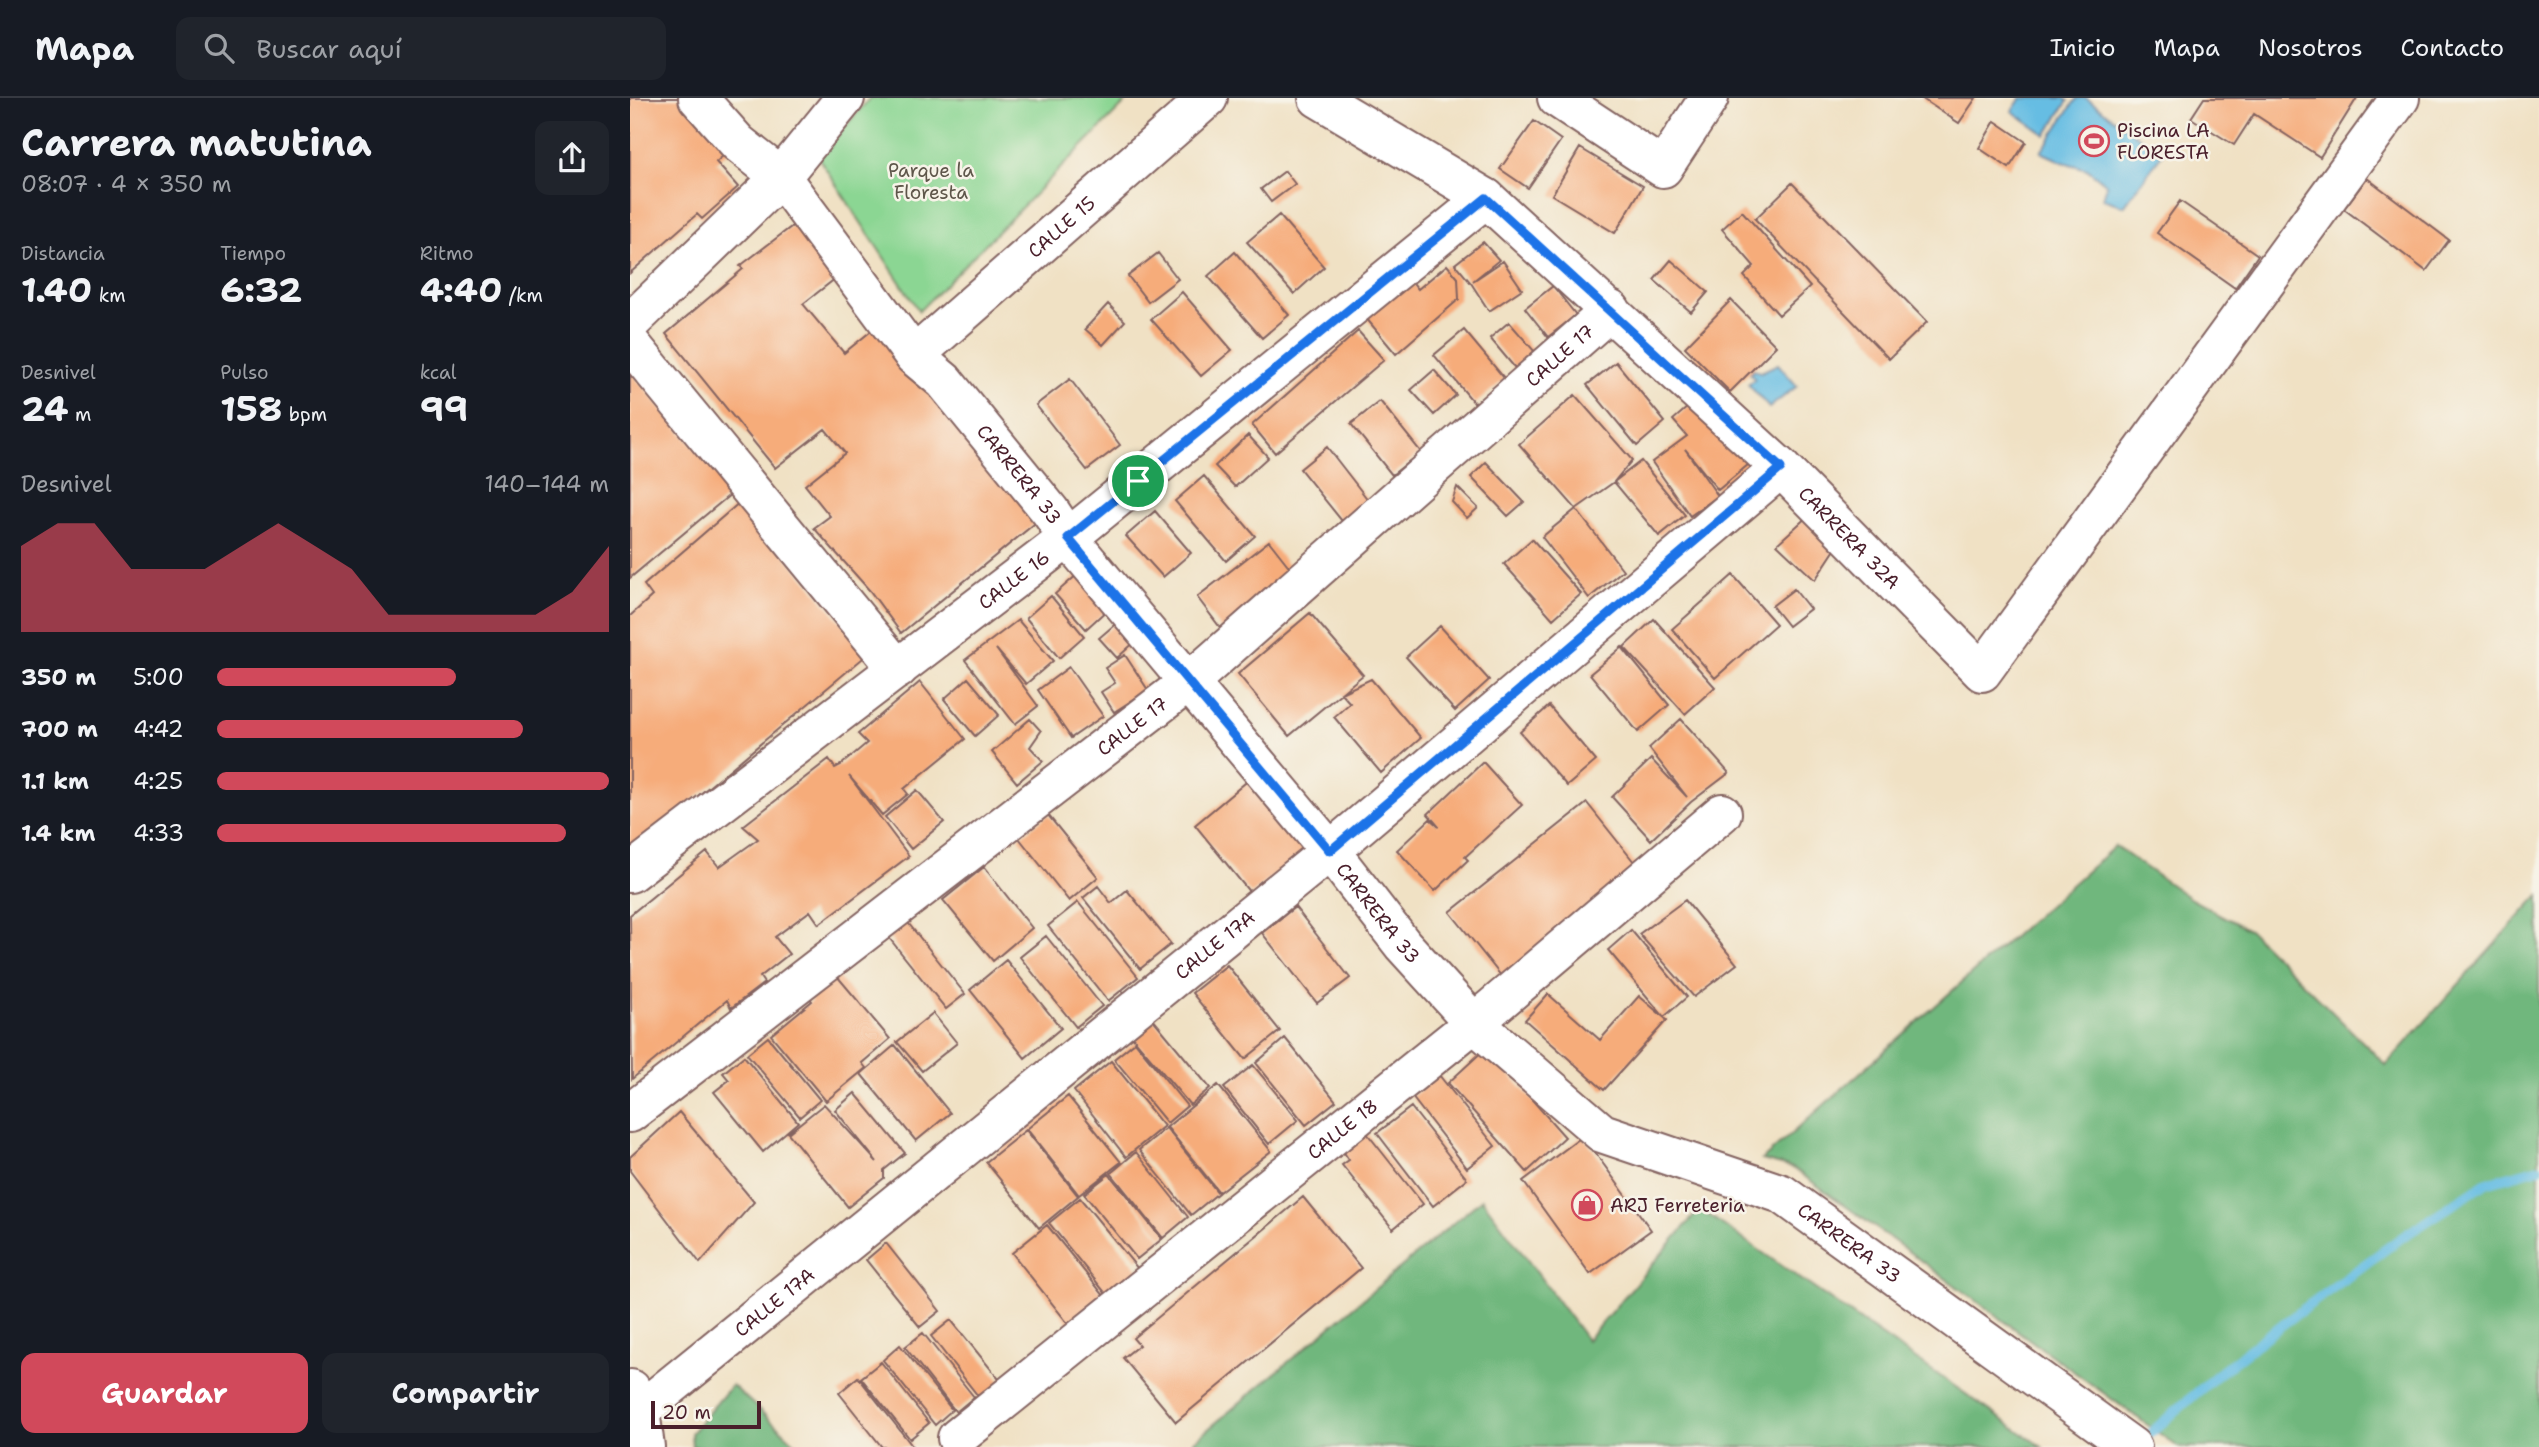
<!DOCTYPE html>
<html lang="es">
<meta charset="utf-8">
<style>
:root{--surface:#171b24;--page:#20242c;--text:#f1f3f6;--muted:#9ea1a6;--line:#363941;--accent:#d1495b}
body{margin:0;font-family:"Shantell Sans",sans-serif;background:var(--page);color:var(--text);height:100vh;display:flex;flex-direction:column;font-size:26px;white-space:nowrap}
*{box-sizing:border-box;margin:0}
p{font-size:23px;color:var(--muted)}
.icon{flex:none;width:38px;height:38px;fill:none;stroke:currentColor;stroke-width:2;stroke-linecap:round;stroke-linejoin:round}
.map{position:relative;flex:1;overflow:hidden}
.drawer{display:flex;flex-direction:column;background:var(--surface);width:630px}
.drawer>*{flex:none}
.scale{position:absolute;left:21px;bottom:18px;width:110px;box-sizing:border-box;padding-left:7px;border:4px solid #4a1f2b;border-top:0;font-size:19px;line-height:24px;white-space:nowrap;color:#4a1f2b;-webkit-text-stroke:5px #f7f3e8;paint-order:stroke}
.pin{position:absolute;display:grid;place-items:center;width:60px;height:60px;color:#fff;margin:-30px;border:4px solid #fff;border-radius:50%;box-shadow:0 2px 7px #0007}
.round{display:grid;place-items:center;flex:none;width:74px;height:74px;border-radius:14px;background:var(--page)}
.head{display:flex;align-items:center;justify-content:space-between;height:119px;padding:0 21px}
h1{font-size:38px;font-weight:700;line-height:52px}
.figures{display:grid;grid-template-columns:repeat(3,1fr);gap:10px;height:119px;padding:7px 21px}
.figures div{display:grid;align-content:center}
.figures b{font-size:35px;font-weight:700}
.figures small{font-size:19px;font-weight:400}
.figures p{font-size:19px}
.chart{height:196px;padding:14px 21px}
.chart p{display:flex;justify-content:space-between}
.chart svg{width:100%;height:126px;margin-top:7px;fill:var(--accent);opacity:.7}
.button{display:flex;gap:14px;margin-top:auto;padding:14px 21px}
.button a{flex:1;height:80px;border-radius:14px;background:var(--accent);color:#fff;font-size:28px;font-weight:700;line-height:80px;text-align:center}
.button a+a{background:var(--page);color:var(--text)}
ul{padding:0 21px;list-style:none;font-size:23px}
li{display:grid;grid-template-columns:112px 84px 1fr;align-items:center;height:52px}
li i{height:18px;border-radius:9px;background:var(--accent)}
header{display:flex;align-items:center;gap:42px;box-sizing:border-box;height:98px;padding:0 35px;background:var(--surface);border-bottom:2px solid var(--line)}
header strong{font-size:33px}
nav{display:flex;gap:38px;margin-inline-start:auto;font-size:24px}
.search{width:490px;height:63px;background:var(--page);display:flex;align-items:center;gap:18px;box-sizing:border-box;padding:0 24px;border-radius:14px;color:var(--muted);font-size:26px}
main{display:flex;flex:1;min-height:0}
.map>svg:first-child{display:block}
.green{fill:#8bd693;stroke:#6a7a5f;stroke-width:2}
.forest{fill:#70b77d;stroke:#5d6b54;stroke-width:2}
.water{fill:#66bde3;stroke:#586e87;stroke-width:2}
.lines{fill:none;stroke-linecap:round;stroke-linejoin:round}
.stream{stroke:#66bde3;stroke-width:10}
.building{fill:#f6ac7a}
.minor-casing{stroke:#846361;stroke-width:42}
.minor{stroke:#fff;stroke-width:38}
.route-casing{stroke:#fff;stroke-width:14}
.route{stroke:#1a73e8;stroke-width:9}
.labels{text-anchor:middle;stroke-width:5;stroke-linejoin:round;paint-order:stroke}
.poi-label{font-size:19px;fill:#4a1f2b;stroke:#f7f3e8;text-anchor:start}
.park-label{font-size:19px;fill:#5e564a;stroke:#f7f3e8}
.street-label{font-size:19px;fill:#4a1f2b;stroke:#f7f3e8}
</style>
<header>
<strong>Mapa</strong>
<div class="search"><svg class="icon" aria-label="search" viewBox="0 0 24 24"><circle cx="10" cy="10" r="6"/><path d="M15 15l6 6"/></svg>Buscar aquí</div>
<nav><a>Inicio</a><a>Mapa</a><a>Nosotros</a><a>Contacto</a></nav>
</header>
<main>
<section class="drawer">
<div class="head"><div><h1>Carrera matutina</h1><p>08:07 · 4 × 350 m</p></div><a class="round"><svg class="icon" aria-label="share" viewBox="0 0 24 24"><path d="M12 15V3M7 8l5-5 5 5M5 13v7h14v-7"/></svg></a></div>
<div class="figures">
<div><p>Distancia</p><b>1.40<small> km</small></b></div>
<div><p>Tiempo</p><b>6:32</b></div>
<div><p>Ritmo</p><b>4:40<small> /km</small></b></div>
</div>
<div class="figures">
<div><p>Desnivel</p><b>24<small> m</small></b></div>
<div><p>Pulso</p><b>158<small> bpm</small></b></div>
<div><p>kcal</p><b>99</b></div>
</div>
<div class="chart"><p><span>Desnivel</span>140–144 m</p>
<svg viewBox="0 0 160 44" preserveAspectRatio="none"><path d="M0 44V14L10 6L20 6L30 22L40 22L50 22L60 14L70 6L80 14L90 22L100 38L110 38L120 38L130 38L140 38L150 30L160 14V44z"/></svg>
</div>
<ul>
<li><b>350 m</b>5:00<i style="width:61%"></i></li>
<li><b>700 m</b>4:42<i style="width:78%"></i></li>
<li><b>1.1 km</b>4:25<i style="width:100%"></i></li>
<li><b>1.4 km</b>4:33<i style="width:89%"></i></li>
</ul>
<div class="button"><a>Guardar</a><a>Compartir</a></div>
</section>
<div class="map">
<svg width="1909" height="1349" viewBox="0 0 1909 1349">
<rect width="100%" height="100%" fill="#f7f3e8"/>
<filter id="ink" filterUnits="userSpaceOnUse"><feTurbulence type="fractalNoise" baseFrequency=".0143" numOctaves="2"/><feDisplacementMap in="SourceGraphic" scale="14" xChannelSelector="R" yChannelSelector="G"/><feConvolveMatrix kernelMatrix="1 2 1 2 8 2 1 2 1" color-interpolation-filters="sRGB"/></filter>
<filter id="wash" filterUnits="userSpaceOnUse"><feTurbulence type="fractalNoise" baseFrequency=".00686" numOctaves="4" result="noise"/><feDisplacementMap in="SourceGraphic" scale="28" xChannelSelector="R" yChannelSelector="G"/><feGaussianBlur stdDeviation="1.57" result="paint"/><feColorMatrix in="noise" values="0 0 0 0 0 0 0 0 0 0 0 0 0 0 0 0 0 1.4 0 .05"/><feComposite in="paint" operator="in"/></filter>
<g filter="url(#wash)">
<rect width="100%" height="100%" fill="#f0e1c4"/>
<path class="green" d="M 240,0 L 500,0 L 289,213 L 188,59 Z"/>
<path class="forest" d="M 1485,748 L 1561,801 L 1619,832 L 1756,967 L 1909,797 L 1909,1349 L 1548,1349 L 1163,1070 L 1132,1062 Z
M 852,1101 L 957,1242 L 1070,1111 L 1412,1349 L 557,1349 Z
M 102,1287 L 170,1349 L 62,1349 L 61,1335 Z"/>
<path class="water" d="M 1391,0 L 1434,0 L 1438,3 L 1416,37 L 1382,13 Z
M 1447,0 L 1456,0 L 1532,56 L 1494,108 L 1473,101 L 1477,87 L 1457,71 L 1433,64 L 1411,54 Z
M 1148,266 L 1167,288 L 1139,310 L 1118,286 L 1125,281 L 1120,276 L 1123,272 L 1131,274 Z"/>
<g class="lines">
<path class="stream" d="M 1508,1346 L 1586,1278 L 1638,1237 L 1771,1140 L 1856,1085 L 1909,1070"/>
</g>
<g id="blocks">
<path class="building" d="M 0,0 L 68,0 L 108,45 L 86,64 L 108,89 L 72,121 L 67,116 L 0,175 Z
M 1291,0 L 1346,0 L 1329,25 Z
M 1574,0 L 1727,0 L 1690,59 L 1624,16 L 1604,47 L 1561,20 Z
M 904,23 L 931,42 L 898,90 L 870,71 Z
M 1365,23 L 1396,44 L 1379,70 L 1349,50 Z
M 950,50 L 1013,88 L 985,135 L 922,97 Z
M 655,73 L 665,86 L 641,104 L 631,91 Z
M 1737,80 L 1819,142 L 1796,173 L 1714,111 Z
M 1162,85 L 1297,224 L 1259,261 L 1125,121 Z
M 1550,103 L 1628,157 L 1605,190 L 1527,135 Z
M 1112,113 L 1180,189 L 1149,217 L 1114,178 L 1124,168 L 1092,131 Z
M 649,117 L 694,169 L 664,196 L 617,144 Z
M 165,126 L 206,180 L 173,206 L 214,255 L 256,221 L 420,413 L 271,535 L 240,493 L 184,430 L 200,418 L 175,387 L 215,355 L 195,331 L 145,370 L 36,236 L 113,171 L 110,168 Z
M 853,144 L 869,162 L 843,183 L 873,163 L 892,191 L 859,213 L 841,185 L 825,166 Z
M 605,154 L 659,217 L 632,240 L 578,178 Z
M 528,155 L 548,181 L 518,204 L 498,178 Z
M 1041,162 L 1078,194 L 1061,214 L 1024,182 Z
M 817,167 L 828,180 L 829,201 L 766,256 L 731,214 L 776,176 L 788,191 Z
M 923,188 L 946,217 L 918,239 L 895,210 Z
M 552,194 L 602,252 L 571,278 L 521,221 Z
M 1101,202 L 1146,248 L 1100,294 L 1055,249 Z
M 478,206 L 495,223 L 473,247 L 455,231 Z
M 879,224 L 905,254 L 885,270 L 860,240 Z
M 834,232 L 875,281 L 845,306 L 804,257 Z
M 728,233 L 754,262 L 645,355 L 622,327 Z
M 986,264 L 1035,324 L 1007,348 L 957,287 Z
M 804,272 L 826,297 L 804,317 L 781,292 Z
M 0,273 L 102,395 L 0,480 Z
M 440,281 L 490,347 L 457,372 L 406,307 Z
M 945,297 L 1002,362 L 984,384 L 946,411 L 889,346 Z
M 1066,302 L 1119,366 L 1088,392 L 1055,351 L 1088,398 L 1060,418 L 1022,364 L 1057,338 L 1043,322 Z
M 750,303 L 791,354 L 762,377 L 721,326 Z
M 618,337 L 638,359 L 605,389 L 585,368 Z
M 697,349 L 742,407 L 716,428 L 670,371 Z
M 1011,363 L 1055,417 L 1029,438 L 984,384 Z
M 856,364 L 894,404 L 878,418 L 841,379 Z
M 574,378 L 625,438 L 596,463 L 545,403 Z
M 827,389 L 848,410 L 837,420 L 822,404 Z
M 110,404 L 238,556 L 50,713 L 0,762 L 0,518 L 22,498 L 14,487 Z
M 946,411 L 993,472 L 959,500 L 912,439 Z
M 525,413 L 561,455 L 533,479 L 496,438 Z
M 1179,417 L 1206,450 L 1185,482 L 1147,446 Z
M 902,441 L 951,496 L 923,521 L 874,466 Z
M 639,443 L 664,475 L 592,532 L 567,499 Z
M 448,476 L 479,510 L 456,531 L 425,496 Z
M 1103,477 L 1146,526 L 1085,580 L 1042,531 Z
M 1164,491 L 1180,511 L 1158,528 L 1142,508 Z
M 421,498 L 454,538 L 429,560 L 396,520 Z
M 680,515 L 733,577 L 659,638 L 608,576 Z
M 1024,521 L 1085,589 L 1055,616 L 994,549 Z
M 388,522 L 423,563 L 396,586 L 366,551 L 408,608 L 385,626 L 335,562 Z
M 490,522 L 507,542 L 487,560 L 469,540 Z
M 810,528 L 859,582 L 825,613 L 776,559 Z
M 992,549 L 1039,607 L 1008,634 L 960,576 Z
M 495,557 L 518,592 L 484,614 L 471,594 L 485,585 L 475,570 Z
M 439,569 L 473,618 L 441,640 L 408,592 Z
M 338,580 L 369,617 L 345,638 L 314,601 Z
M 741,581 L 791,640 L 751,675 L 704,619 L 720,605 L 711,595 Z
M 290,584 L 335,641 L 274,691 L 278,696 L 252,717 L 219,678 L 279,758 L 189,826 L 180,813 L 145,839 L 159,856 L 130,879 L 134,885 L 101,910 L 97,902 L 2,981 L 0,817 L 77,754 L 89,769 L 128,741 L 113,728 L 199,661 L 205,670 L 211,667 L 237,645 L 228,636 Z
M 919,608 L 966,663 L 937,688 L 890,634 Z
M 400,621 L 411,633 L 400,649 L 413,663 L 387,685 L 362,654 Z
M 1051,621 L 1099,675 L 1061,704 L 1021,742 L 982,699 L 1021,661 L 1057,699 L 1019,650 Z
M 853,664 L 892,707 L 835,759 L 838,762 L 805,793 L 767,752 L 800,721 L 809,729 L 798,716 Z
M 627,675 L 684,745 L 621,796 L 565,727 Z
M 287,692 L 314,724 L 281,751 L 255,719 Z
M 957,705 L 1008,769 L 872,879 L 820,814 Z
M 418,717 L 468,779 L 439,803 L 389,740 Z
M 354,769 L 402,830 L 363,863 L 313,802 Z
M 468,788 L 481,805 L 497,792 L 541,846 L 510,871 L 453,800 Z
M 1055,802 L 1107,866 L 1064,899 L 1009,836 Z
M 448,804 L 508,879 L 478,903 L 418,828 Z
M 665,809 L 720,880 L 687,905 L 632,835 Z
M 275,821 L 335,896 L 316,911 L 256,836 Z
M 1001,832 L 1057,899 L 1034,919 L 978,852 Z
M 416,838 L 472,908 L 446,929 L 390,859 Z
M 376,862 L 431,930 L 395,960 L 340,892 Z
M 597,867 L 650,933 L 615,961 L 562,895 Z
M 207,878 L 260,941 L 232,965 L 236,970 L 196,1003 L 141,937 L 182,903 L 180,900 Z
M 918,896 L 970,942 L 1009,898 L 1037,922 L 974,992 L 895,922 Z
M 303,915 L 327,945 L 292,973 L 267,944 Z
M 522,920 L 580,990 L 560,1007 L 501,937 Z
M 138,939 L 190,1002 L 170,1019 L 117,956 Z
M 655,940 L 706,1003 L 676,1027 L 626,965 Z
M 505,944 L 557,1008 L 537,1025 L 484,961 Z
M 265,947 L 320,1015 L 286,1043 L 231,976 Z
M 856,950 L 935,1039 L 897,1074 L 818,985 Z
M 114,958 L 168,1024 L 133,1054 L 84,994 L 99,982 L 93,975 Z
M 481,963 L 534,1028 L 496,1059 L 444,993 Z
M 623,967 L 668,1022 L 639,1046 L 594,990 Z
M 809,977 L 865,1048 L 837,1070 L 782,999 Z
M 588,987 L 641,1053 L 589,1094 L 537,1029 Z
M 225,995 L 275,1055 L 254,1072 L 254,1080 L 218,1109 L 158,1035 L 194,1006 L 247,1064 L 205,1012 Z
M 438,998 L 491,1064 L 449,1097 L 397,1031 Z
M 781,1009 L 837,1081 L 803,1108 L 747,1035 Z
M 49,1014 L 124,1104 L 70,1165 L 0,1073 L 0,1059 Z
M 536,1030 L 588,1095 L 561,1117 L 509,1052 Z
M 396,1032 L 448,1098 L 409,1130 L 356,1064 Z
M 736,1034 L 793,1106 L 763,1131 L 712,1067 L 719,1062 L 713,1053 Z
M 953,1038 L 1021,1132 L 960,1176 L 893,1083 Z
M 506,1054 L 558,1119 L 533,1140 L 481,1075 Z
M 479,1076 L 532,1141 L 507,1161 L 454,1096 Z
M 673,1099 L 731,1170 L 546,1324 L 493,1260 L 509,1247 L 503,1240 Z
M 450,1100 L 509,1172 L 477,1197 L 419,1125 Z
M 417,1127 L 475,1199 L 440,1228 L 382,1155 Z
M 256,1145 L 310,1213 L 290,1229 L 236,1162 Z
M 321,1222 L 373,1286 L 352,1303 L 301,1238 Z
M 293,1235 L 344,1299 L 326,1314 L 275,1249 Z
M 270,1247 L 322,1312 L 305,1327 L 253,1262 Z
M 251,1264 L 299,1325 L 280,1341 L 231,1280 Z
M 228,1279 L 283,1349 L 252,1349 L 209,1295 Z"/>
</g>
</g>
<g filter="url(#ink)">
<use href="#blocks" fill-opacity="0" stroke="#846361" stroke-width="2"/>
<g class="lines">
<g class="minor-casing">
<g id="minor">
<path id="s1" d="M 68,0 L 108,45 L 151,79 L 284,258 L 314,283 L 420,413 L 438,440 L 700,753 L 773,847 L 844,925 L 972,1035 L 1152,1096 L 1502,1349"/>
<path id="s2" d="M 688,0 L 856,100 L 1151,370 L 1352,574 L 1770,0"/>
<path d="M 927,0 L 1033,70 L 1079,0"/>
<path d="M 0,225 L 151,79 L 215,0"/>
<path d="M 0,245 L 268,571"/>
<path id="s3" d="M 284,258 L 578,0"/>
<path id="s4" d="M 0,775 L 438,440 L 856,100"/>
<path id="s5" d="M 0,1015 L 559,584 L 981,212"/>
<path d="M 1,1291 L 10,1313 L 15,1349"/>
<path id="s6" d="M 10,1313 L 700,753 L 1151,370"/>
<path id="s7" d="M 327,1340 L 844,925 L 1092,715"/>
</g>
</g>
<use href="#minor" class="minor"/>
</g>
</g>
<g class="lines" filter="url(#ink)">
<g class="route-casing">
<path id="route" d="M 856,100 L 1151,370 L 700,753 L 438,440 Z"/>
</g>
<use href="#route" class="route"/>
</g>
<defs>
<g id="stadium-ring" transform="scale(1.575)"><circle r="9.5" fill="#f7f3e8" stroke="#d1495b" stroke-width="1.5"/><path d="M0-5a6.5 5 0 1 0 0 10a6.5 5 0 1 0 0-10ZM-3.5-1.8h7v3.6h-7Z" fill="#d1495b"/></g>
<g id="shop-ring" transform="scale(1.575)"><circle r="9.5" fill="#f7f3e8" stroke="#d1495b" stroke-width="1.5"/><path d="M-5-2.5h2.3a2.7 3.5 0 0 1 5.4 0H5L5.5 6h-11ZM-1.5-2.5h3a1.5 2.3 0 0 0-3 0Z" fill="#d1495b"/></g>
</defs>
<g fill-rule="evenodd">
<use href="#stadium-ring" x="1464" y="43"/>
<use href="#shop-ring" x="957" y="1107"/>
</g>
<g class="labels">
<g class="poi-label">
<text x="1487" y="39">Piscina LA<tspan x="1487" dy="22">FLORESTA</tspan></text>
<text x="980" y="1114">ARJ Ferreteria</text>
</g>
<g class="park-label">
<text x="301" y="79">Parque la<tspan x="301" dy="22">Floresta</tspan></text>
</g>
<g class="street-label">
<text dy="7" stroke="none"><textPath href="#s3" startOffset="196">CALLE 15</textPath></text>
<text dy="7" stroke="none"><textPath href="#s5" startOffset="1200">CALLE 17</textPath></text>
<text dy="7" stroke="none"><textPath href="#s1" startOffset="497">CARRERA 33</textPath></text>
<text dy="7" stroke="none"><textPath href="#s2" startOffset="693">CARRERA 32A</textPath></text>
<text dy="7" stroke="none"><textPath href="#s4" startOffset="483">CALLE 16</textPath></text>
<text dy="7" stroke="none"><textPath href="#s5" startOffset="634">CALLE 17</textPath></text>
<text dy="7" stroke="none"><textPath href="#s1" startOffset="1064">CARRERA 33</textPath></text>
<text dy="7" stroke="none"><textPath href="#s6" startOffset="740">CALLE 17A</textPath></text>
<text dy="7" stroke="none"><textPath href="#s7" startOffset="494">CALLE 18</textPath></text>
<text dy="7" stroke="none"><textPath href="#s1" startOffset="1652">CARRERA 33</textPath></text>
<text dy="7" stroke="none"><textPath href="#s6" startOffset="173">CALLE 17A</textPath></text>
</g>
</g>
</svg>
<div class="scale">20 m</div>
<div class="pin" style="left:508px;top:383px;background:#1e9e55"><svg class="icon" aria-label="arrive" viewBox="0 0 24 24"><path d="M6 21V4h12l-3 4 3 4H6"/></svg></div>
</div>
</main>
